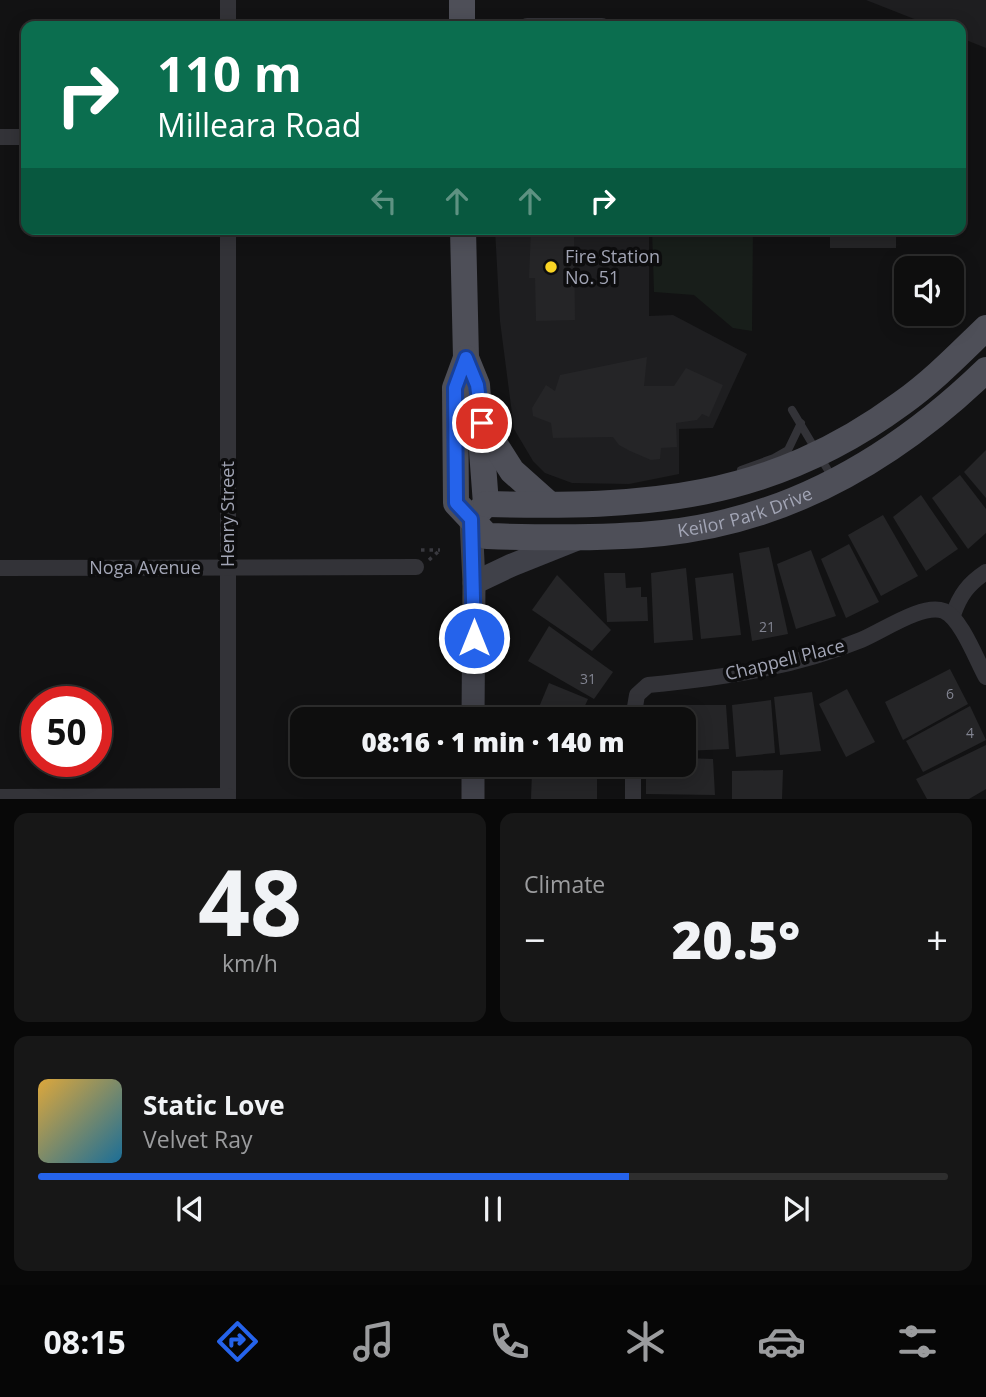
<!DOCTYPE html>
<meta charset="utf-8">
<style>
body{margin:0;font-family:"Open Sans",sans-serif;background:#171717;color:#f1f3f6;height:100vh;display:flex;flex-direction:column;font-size:26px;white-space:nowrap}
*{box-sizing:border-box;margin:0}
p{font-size:23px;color:#9b9c9e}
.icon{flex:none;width:38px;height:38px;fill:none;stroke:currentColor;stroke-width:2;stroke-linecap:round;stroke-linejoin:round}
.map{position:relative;height:799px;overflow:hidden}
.panel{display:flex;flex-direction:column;gap:14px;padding:14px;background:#080808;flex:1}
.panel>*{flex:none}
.banner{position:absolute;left:21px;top:21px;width:945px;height:214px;border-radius:14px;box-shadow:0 4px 18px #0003,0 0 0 2px #2e2e2e;background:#0b6e4f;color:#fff;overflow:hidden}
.buttons{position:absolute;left:894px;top:256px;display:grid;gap:14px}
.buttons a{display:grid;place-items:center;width:70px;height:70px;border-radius:14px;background:#0e0e0e;box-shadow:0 4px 18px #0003,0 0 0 2px #2e2e2e;font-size:35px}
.speed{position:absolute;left:21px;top:686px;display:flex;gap:14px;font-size:35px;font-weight:700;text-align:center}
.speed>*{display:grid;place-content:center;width:91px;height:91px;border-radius:50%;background:#0e0e0e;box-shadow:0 4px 18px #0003,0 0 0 2px #2e2e2e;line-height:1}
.speed .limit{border:10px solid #d22;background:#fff;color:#111}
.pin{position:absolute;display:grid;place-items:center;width:60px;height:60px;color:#fff;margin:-30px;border:4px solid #fff;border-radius:50%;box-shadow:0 2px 7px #0007}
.me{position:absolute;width:77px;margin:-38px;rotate:0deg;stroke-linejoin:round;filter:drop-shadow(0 0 5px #0008)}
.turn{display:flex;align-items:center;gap:24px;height:147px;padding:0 21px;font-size:32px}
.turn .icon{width:91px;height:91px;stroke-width:2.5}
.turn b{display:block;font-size:49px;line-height:60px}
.lanes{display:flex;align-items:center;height:66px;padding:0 21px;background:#0003;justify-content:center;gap:35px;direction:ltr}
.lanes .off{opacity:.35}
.big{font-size:52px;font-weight:800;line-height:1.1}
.panel .tile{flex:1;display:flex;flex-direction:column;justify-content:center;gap:10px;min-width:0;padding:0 24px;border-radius:14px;background:#171717}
.panel .dial{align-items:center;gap:0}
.dial b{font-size:91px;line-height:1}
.song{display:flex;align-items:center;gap:21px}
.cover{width:84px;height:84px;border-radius:10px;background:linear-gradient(135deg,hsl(40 70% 55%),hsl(200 70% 35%))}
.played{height:7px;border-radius:4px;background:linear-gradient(90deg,#2563eb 65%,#2e2e2e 65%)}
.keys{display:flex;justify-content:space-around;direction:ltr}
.heat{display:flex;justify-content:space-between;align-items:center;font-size:38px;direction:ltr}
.panel .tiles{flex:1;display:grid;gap:14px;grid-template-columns:1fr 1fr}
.tile:last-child{grid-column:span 2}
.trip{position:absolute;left:290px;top:707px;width:406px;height:70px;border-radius:14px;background:#0e0e0e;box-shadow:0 4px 18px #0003,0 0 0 2px #2e2e2e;font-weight:800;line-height:70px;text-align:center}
.tabs{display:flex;height:112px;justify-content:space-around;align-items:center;background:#060606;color:#9b9c9e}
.tabs .icon{width:49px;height:49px}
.tabs .selected{color:#2563eb}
.tabs b{font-size:32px;color:#f1f3f6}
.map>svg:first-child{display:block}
.built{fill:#1e1e20}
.green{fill:#181e1a}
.building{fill:#252527}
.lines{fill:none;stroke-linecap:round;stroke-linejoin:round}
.path{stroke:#39393f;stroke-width:3.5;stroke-dasharray:3.5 5;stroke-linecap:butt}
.service{stroke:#333338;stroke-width:8}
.minor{stroke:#333338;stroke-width:16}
.secondary{stroke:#404149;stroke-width:23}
.primary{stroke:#4e4f58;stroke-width:26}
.route-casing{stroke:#184099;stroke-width:18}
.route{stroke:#2563eb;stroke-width:12}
.poi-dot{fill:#f9d424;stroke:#0d0d0e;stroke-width:2.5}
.labels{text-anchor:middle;stroke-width:7;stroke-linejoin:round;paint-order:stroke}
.number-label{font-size:14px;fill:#828491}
.poi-label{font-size:18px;fill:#a2a5b5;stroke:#0d0d0e;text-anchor:start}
.street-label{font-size:18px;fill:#a2a5b5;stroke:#0d0d0e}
</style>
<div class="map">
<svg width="986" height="799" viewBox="0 0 986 799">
<rect width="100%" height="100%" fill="#121213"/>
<g class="built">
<path d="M866 0H986V48L961 38V26H932Z"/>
<path d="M495 229H649V316L673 315 747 354 713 428 679 429V474L629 484 572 483 545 473 533 461 514 429 500 321Z"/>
</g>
<path class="green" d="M652 229H753L752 331 733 328 694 295 654 292Z"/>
<g class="building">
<path d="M531 229H574L575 320 536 321 535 278H529Z"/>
<rect x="830" y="229" width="66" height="19"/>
<path d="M647 357 644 386H674L686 368 723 385 709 417 702 414 697 420 676 423 677 447 661 448 660 459 651 460 630 451 619 445 613 437 553 438 551 423 533 416 532 408 546 385 555 391 560 375Z"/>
<path d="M986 450V498L964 472Z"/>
<path d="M960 475 986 509V533L968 549 932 498Z"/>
<path d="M921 495 958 549 926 571 893 517Z"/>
<path d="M883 515 918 576 881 596 848 535Z"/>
<path d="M849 544 879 602 846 618 821 559Z"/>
<path d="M769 547 788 634 752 641 739 553Z"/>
<path d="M811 550 836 616 796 629 777 564Z"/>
<path d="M686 568 693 640 654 643 651 573Z"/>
<path d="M604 573H625L626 588 641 587V597H647L648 621 607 622Z"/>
<path d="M733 573 741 635 701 639 695 578Z"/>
<path d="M557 575 611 630 592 651 532 610Z"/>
<path d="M549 626 613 672 594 699 528 661Z"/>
<path d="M950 669 968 704 903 740 885 702Z"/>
<path d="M549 683 588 699 579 719H555L537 712Z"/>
<path d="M847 689 875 742 846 757 819 704Z"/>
<path d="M812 692 821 751 780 755 774 697Z"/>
<path d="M771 700 775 753 736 757 732 705Z"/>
<path d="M662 705H726L729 749 684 751V719H662Z"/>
<path d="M970 706 986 740 923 772 906 741Z"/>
<path d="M986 745V789L969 799H927L916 779Z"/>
<path d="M684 758 713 759 715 795 646 794V765H684Z"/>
<path d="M783 770 782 799H732V771Z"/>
<path d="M532 771 597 777V799H531Z"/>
</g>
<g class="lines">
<g class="path">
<path d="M421 550H440"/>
<path d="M429 560 440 550"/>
</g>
<g class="service">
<path d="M792 410 832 477"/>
<path d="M741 470 774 458 788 450 801 423"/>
</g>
<g class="minor">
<path d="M228 0V26"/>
<path d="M527 26H602"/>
<path d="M0 137H26"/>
<path d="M228 229V799"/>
<path d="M0 568 416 567"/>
<path d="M953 615C960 595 968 584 986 572"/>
<path d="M633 719 637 695 648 685C721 678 792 668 861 640 883 631 922 603 944 611 961 618 977 661 986 677"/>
<path d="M0 797 228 796"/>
<path d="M633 799V765"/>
</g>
<g class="secondary">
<path d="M471 519 474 583 473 719"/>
<path d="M474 583 512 565 577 539"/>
<path d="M473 799V765"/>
</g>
<g class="primary">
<path d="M462 0V26"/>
<path d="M463 229 466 358 477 385 486 504 476 515"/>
<path id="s1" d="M466 358 455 388 456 503 487 536C545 538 605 539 663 533 790 520 896 457 986 370"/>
<path d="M484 427 512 471 549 504"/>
<path d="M486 504C644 508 769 501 902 403 933 381 959 354 986 328"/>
</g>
</g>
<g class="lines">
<defs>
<path id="route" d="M474 638 471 519 456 503 455 388 466 358 477 385 482 423"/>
</defs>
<use href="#route" class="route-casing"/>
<use href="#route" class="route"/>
</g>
<circle class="poi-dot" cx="551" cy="267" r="7"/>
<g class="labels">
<g class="number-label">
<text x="767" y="632">21</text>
<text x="588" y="684">31</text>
<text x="950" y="699">6</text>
<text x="970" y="738">4</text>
</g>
<g class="poi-label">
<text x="565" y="263">Fire Station<tspan x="565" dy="21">No. 51</tspan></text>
</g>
<g class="street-label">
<text dy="6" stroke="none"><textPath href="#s1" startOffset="453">Keilor Park Drive</textPath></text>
<text transform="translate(228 514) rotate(-90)" y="6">Henry Street</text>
<text x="145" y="574">Noga Avenue</text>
<text transform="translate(785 660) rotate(-14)" y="6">Chappell Place</text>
</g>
</g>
</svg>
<div class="buttons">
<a><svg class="icon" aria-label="sound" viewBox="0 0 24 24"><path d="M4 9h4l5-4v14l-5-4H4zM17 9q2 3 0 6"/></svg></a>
</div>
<div class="speed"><div class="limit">50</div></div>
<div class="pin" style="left:482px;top:423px;background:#d93025"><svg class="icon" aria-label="arrive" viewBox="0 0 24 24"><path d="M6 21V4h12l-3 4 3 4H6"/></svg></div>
<svg class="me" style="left:474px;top:638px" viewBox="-20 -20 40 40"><circle r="17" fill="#2563eb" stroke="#fff" stroke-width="3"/><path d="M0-11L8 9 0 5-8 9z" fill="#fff"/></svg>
<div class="trip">08:16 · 1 min · 140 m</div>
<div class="banner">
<div class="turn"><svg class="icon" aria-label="right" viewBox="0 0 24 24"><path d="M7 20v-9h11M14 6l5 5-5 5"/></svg><div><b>110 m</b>Milleara Road</div></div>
<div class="lanes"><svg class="icon off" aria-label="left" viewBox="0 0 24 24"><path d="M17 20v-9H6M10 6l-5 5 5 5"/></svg><svg class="icon off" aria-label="ahead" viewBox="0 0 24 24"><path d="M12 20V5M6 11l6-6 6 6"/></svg><svg class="icon off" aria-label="ahead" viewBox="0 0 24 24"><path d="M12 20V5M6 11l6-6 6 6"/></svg><svg class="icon" aria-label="right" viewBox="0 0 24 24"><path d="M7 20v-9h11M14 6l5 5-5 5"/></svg></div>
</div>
</div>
<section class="panel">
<div class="tiles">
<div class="tile dial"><b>48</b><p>km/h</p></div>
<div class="tile"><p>Climate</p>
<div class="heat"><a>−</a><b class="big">20.5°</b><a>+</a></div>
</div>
<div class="tile">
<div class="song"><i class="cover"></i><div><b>Static Love</b><p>Velvet Ray</p></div></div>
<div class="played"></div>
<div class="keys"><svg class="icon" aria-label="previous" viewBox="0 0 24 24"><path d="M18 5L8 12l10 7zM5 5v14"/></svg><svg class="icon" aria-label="pause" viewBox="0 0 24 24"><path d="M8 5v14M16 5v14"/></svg><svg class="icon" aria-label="next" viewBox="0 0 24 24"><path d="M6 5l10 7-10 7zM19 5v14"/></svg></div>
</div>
</div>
</section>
<nav class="tabs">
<b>08:15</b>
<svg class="icon selected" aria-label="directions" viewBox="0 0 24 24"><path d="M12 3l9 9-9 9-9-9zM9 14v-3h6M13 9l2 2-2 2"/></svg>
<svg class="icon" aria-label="music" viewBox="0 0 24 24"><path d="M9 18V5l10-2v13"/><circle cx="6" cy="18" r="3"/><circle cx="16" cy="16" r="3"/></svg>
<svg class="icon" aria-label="phone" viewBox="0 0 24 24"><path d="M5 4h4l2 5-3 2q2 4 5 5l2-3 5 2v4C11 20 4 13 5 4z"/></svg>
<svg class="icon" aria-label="climate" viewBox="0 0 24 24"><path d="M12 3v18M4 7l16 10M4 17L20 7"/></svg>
<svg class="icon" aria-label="car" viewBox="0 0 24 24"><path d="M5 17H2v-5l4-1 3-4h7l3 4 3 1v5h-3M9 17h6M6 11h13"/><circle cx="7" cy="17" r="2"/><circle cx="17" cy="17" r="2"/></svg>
<svg class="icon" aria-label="filters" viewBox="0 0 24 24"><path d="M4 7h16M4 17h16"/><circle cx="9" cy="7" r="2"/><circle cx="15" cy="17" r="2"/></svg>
</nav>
